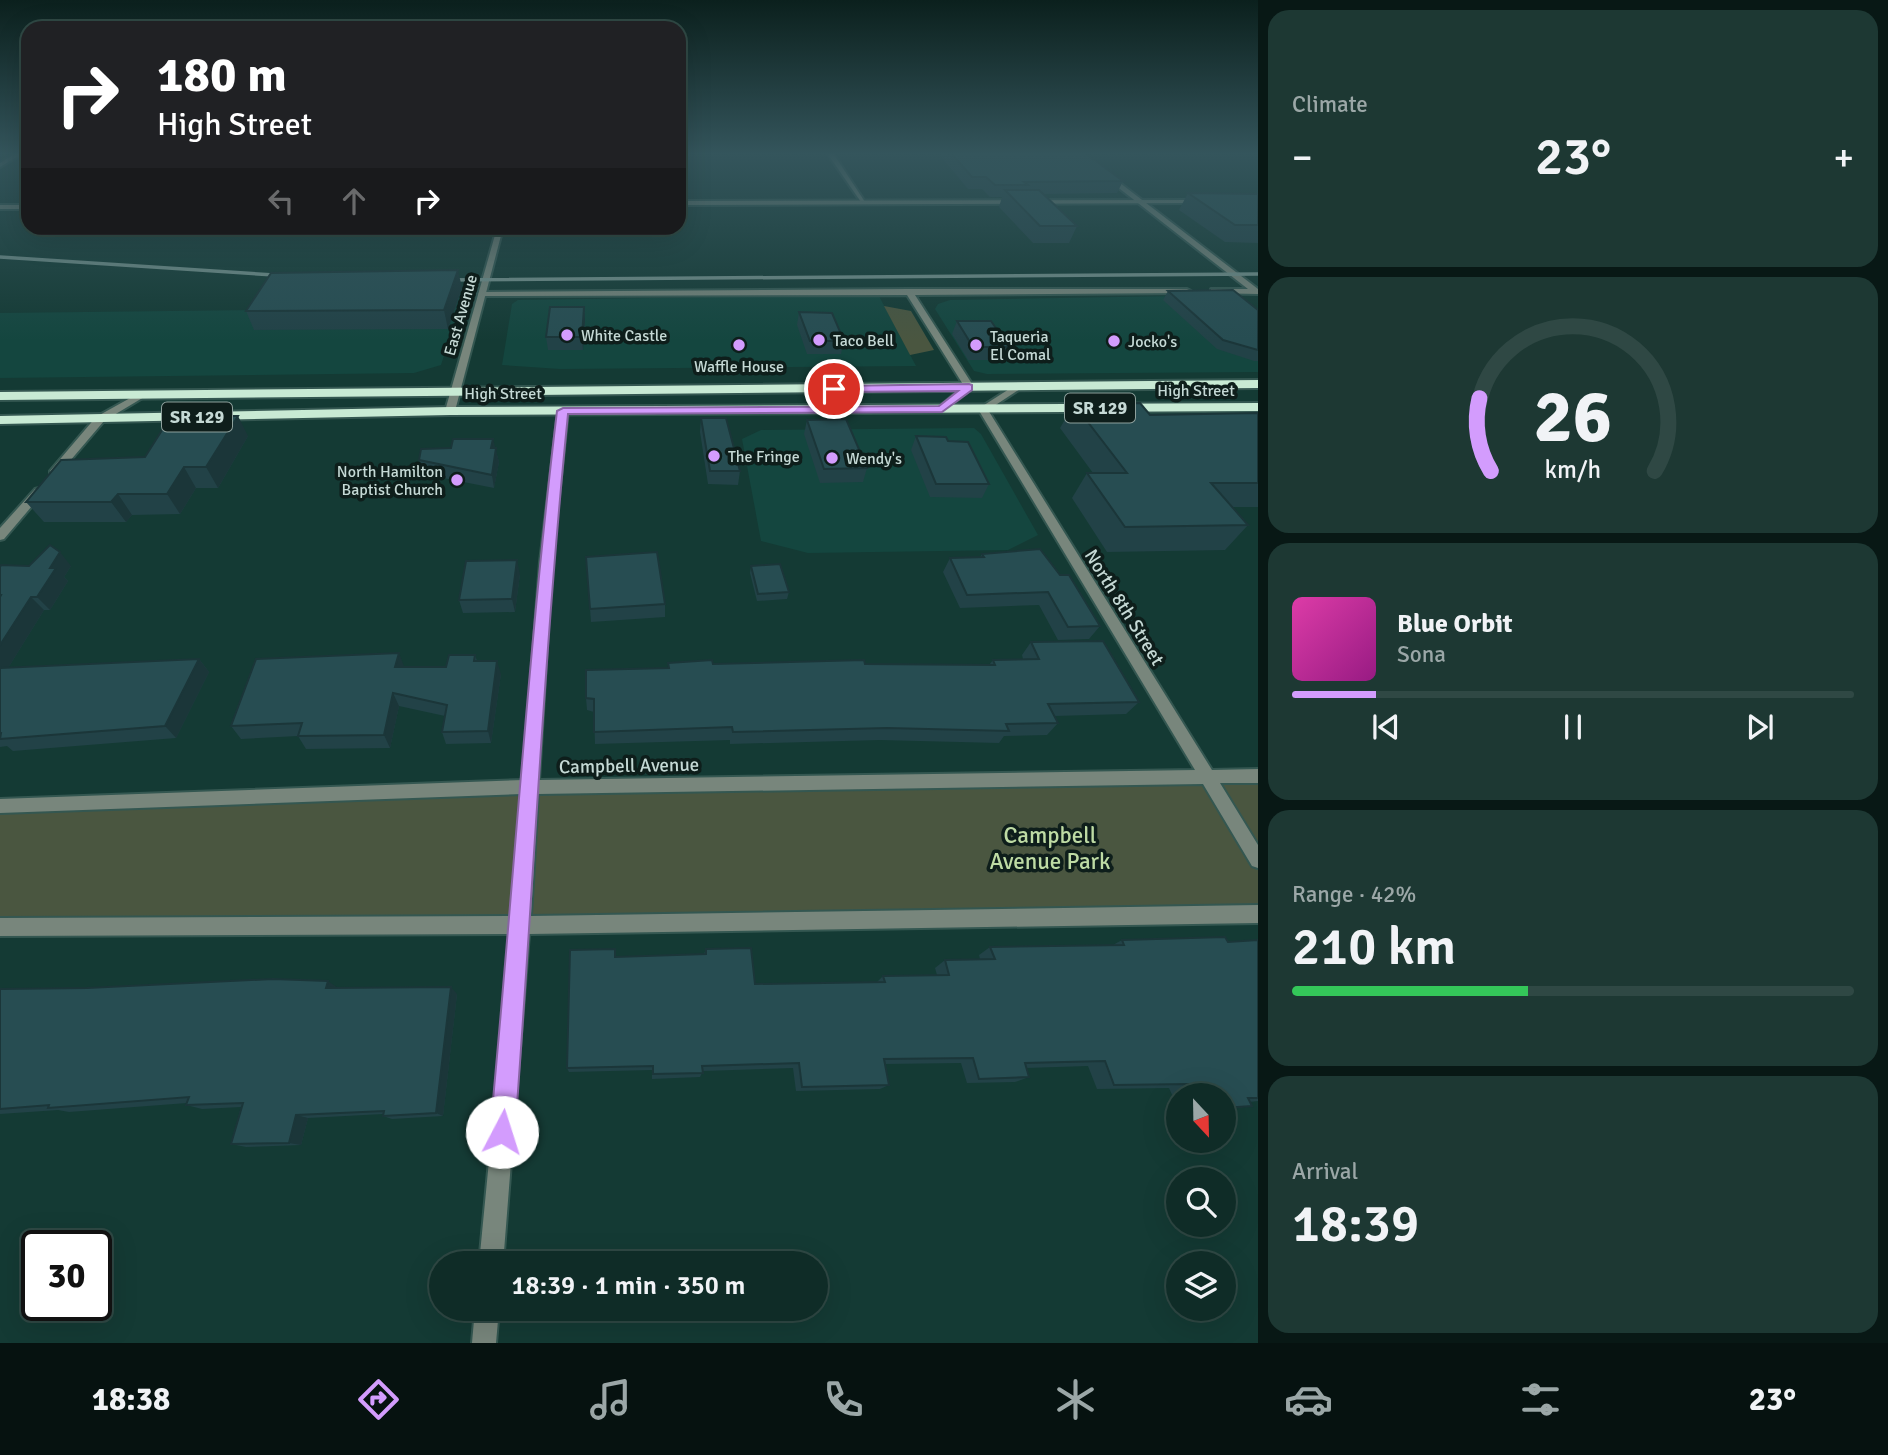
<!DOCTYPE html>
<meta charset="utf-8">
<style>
body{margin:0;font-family:Signika,sans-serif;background:#1d3833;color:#f1f3f6;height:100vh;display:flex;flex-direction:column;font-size:26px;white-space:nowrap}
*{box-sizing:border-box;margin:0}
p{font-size:23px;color:#9ba7a7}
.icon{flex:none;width:38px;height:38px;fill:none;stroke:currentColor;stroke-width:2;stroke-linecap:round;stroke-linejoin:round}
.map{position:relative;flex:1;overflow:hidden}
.side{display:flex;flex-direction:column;gap:10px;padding:10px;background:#081815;width:630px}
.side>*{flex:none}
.top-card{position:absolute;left:21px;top:21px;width:665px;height:214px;border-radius:21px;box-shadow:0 7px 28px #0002,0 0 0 2px #2f4844;background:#202124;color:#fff;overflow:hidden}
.needle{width:46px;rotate:158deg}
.tools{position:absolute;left:1166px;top:1083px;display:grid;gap:14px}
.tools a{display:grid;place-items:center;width:70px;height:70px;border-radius:50%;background:#0f2c27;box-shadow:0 7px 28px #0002,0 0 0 2px #2f4844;font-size:35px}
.speed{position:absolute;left:21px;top:1230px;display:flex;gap:14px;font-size:35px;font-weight:700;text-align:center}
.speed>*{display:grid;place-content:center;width:91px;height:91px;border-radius:50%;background:#0f2c27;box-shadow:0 7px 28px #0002,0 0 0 2px #2f4844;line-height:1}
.speed .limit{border:4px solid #111;border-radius:10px;background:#fff;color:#111}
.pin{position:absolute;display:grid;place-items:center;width:60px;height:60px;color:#fff;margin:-30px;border:4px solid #fff;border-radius:50%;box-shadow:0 2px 7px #0007}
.me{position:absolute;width:77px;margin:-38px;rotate:5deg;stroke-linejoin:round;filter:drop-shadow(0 0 5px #0008)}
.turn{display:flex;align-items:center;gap:24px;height:147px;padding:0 21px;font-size:32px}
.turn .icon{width:91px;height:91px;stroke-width:2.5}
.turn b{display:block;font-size:49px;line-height:60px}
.lanes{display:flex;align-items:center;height:66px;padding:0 21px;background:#0003;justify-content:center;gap:35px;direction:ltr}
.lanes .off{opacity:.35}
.big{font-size:52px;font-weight:600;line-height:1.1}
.side .widget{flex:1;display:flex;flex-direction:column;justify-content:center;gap:10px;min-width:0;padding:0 24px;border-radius:21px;background:#1d3833}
.side .dial{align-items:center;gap:0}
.dial svg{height:182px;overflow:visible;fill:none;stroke:#2f4844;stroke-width:7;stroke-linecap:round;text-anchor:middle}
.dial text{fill:#f1f3f6;stroke:none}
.song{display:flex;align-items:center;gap:21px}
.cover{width:84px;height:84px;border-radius:10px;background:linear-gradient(135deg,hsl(320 70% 55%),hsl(310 70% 35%))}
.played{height:7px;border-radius:4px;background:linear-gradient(90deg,#d39cfd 15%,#2f4844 15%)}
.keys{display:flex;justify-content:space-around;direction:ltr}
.heat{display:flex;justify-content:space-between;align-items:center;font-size:38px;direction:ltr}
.charge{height:10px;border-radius:5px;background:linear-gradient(90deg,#34c759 42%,#2f4844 0)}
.trip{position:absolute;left:429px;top:1251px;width:399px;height:70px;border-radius:35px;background:#0f2c27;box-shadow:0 7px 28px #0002,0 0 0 2px #2f4844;font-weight:600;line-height:70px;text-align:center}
.menu{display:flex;height:112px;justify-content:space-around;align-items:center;background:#061210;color:#9ba7a7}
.menu .icon{width:49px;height:49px}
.menu .current{color:#d39cfd}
.menu b{font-size:32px;color:#f1f3f6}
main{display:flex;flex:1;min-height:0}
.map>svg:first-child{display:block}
.built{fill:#14463f}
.green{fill:#4a5640}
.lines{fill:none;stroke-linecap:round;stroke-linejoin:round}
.minor-casing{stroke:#345751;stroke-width:4}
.tertiary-casing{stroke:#345751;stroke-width:4}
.trunk-casing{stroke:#345751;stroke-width:4}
.minor{fill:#78867c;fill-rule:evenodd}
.tertiary{fill:#78867c;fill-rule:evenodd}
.trunk{fill:#c8ead4;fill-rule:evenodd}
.rail{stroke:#76928d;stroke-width:3.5}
.wall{fill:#224247}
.shaded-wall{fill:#1b3639}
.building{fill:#274d52;stroke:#1b3639;stroke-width:2}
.route{fill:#d39cfd;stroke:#8965a4;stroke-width:2}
.poi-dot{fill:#d39cfd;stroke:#0e1e1b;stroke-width:2.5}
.labels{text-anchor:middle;stroke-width:7;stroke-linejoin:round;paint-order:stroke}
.far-street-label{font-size:16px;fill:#c5d9d5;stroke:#0e1e1b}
.far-poi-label{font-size:16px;fill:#c5d9d5;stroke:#0e1e1b;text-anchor:start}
.shield{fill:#0e1e1b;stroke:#8ea19d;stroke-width:2}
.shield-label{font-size:18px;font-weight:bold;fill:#c5d9d5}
.street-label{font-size:19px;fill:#c5d9d5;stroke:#0e1e1b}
.near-park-label{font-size:23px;fill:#bedba4;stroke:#0e1e1b}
</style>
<main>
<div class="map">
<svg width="1258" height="1343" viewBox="0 0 1258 1343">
<rect width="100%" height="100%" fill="#143a34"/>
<g class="built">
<path d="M466 288 441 365 414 373 0 378V313L259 310 273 289Z"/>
<path d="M839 295 879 296 916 366 560 369 502 365 512 304 518 300Z"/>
<path d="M1235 295 1258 313V372L987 374 974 371 935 309 938 304 950 300Z"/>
<path d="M974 428 981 434 1038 535 1008 550 808 553 761 541 742 439 761 430Z"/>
</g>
<g class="green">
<path d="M884 306 911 311 934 350 910 355Z"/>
<path d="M1258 776V914L0 927V806Z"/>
</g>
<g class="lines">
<defs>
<g id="minor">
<path d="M16 153H23L0 167V163Z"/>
<path d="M827 153H833L865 202H861Z"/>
<path d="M1074 153H1081L1258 289V294L1211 293V289H1248Z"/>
<path d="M909 289H1187L1191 291 1187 293 915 295 974 387 942 412 937 409 939 407 964 386 907 295 482 296 478 294 482 292Z"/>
<path d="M1017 384 1022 387 1020 389 988 410 1212 770 1258 769V783H1220L1258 845V868L1252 866 1203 784 538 794 531 916 1258 905V923L529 934 503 1264H479L511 934 0 936V918L513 916 522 794 0 813V799L523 780 540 562 558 411 563 408 568 411 552 562 539 780 1195 770 978 409Z"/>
<path d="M141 392 149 394 104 421 58 475H50V471L96 417Z"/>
<path d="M39 488 45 491 43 493 4 539 0 540V528L35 489Z"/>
<path d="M475 1309H499L496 1343H472Z"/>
</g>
<g id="tertiary">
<path d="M1203 200 1201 203 679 205V201Z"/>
<rect x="0" y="205" width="28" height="4"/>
<path d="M497 228H503L455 411 447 413 445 411Z"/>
</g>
<g id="trunk">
<path d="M1258 380V388L0 400V392Z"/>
<path d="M1258 403V411L450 415 0 424V416L450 407Z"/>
</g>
</defs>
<use href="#minor" class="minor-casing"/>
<use href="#tertiary" class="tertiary-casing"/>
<use href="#trunk" class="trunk-casing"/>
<use href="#minor" class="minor"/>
<use href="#tertiary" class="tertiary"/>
<use href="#trunk" class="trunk"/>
<g class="rail">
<path d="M0 257 290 276"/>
<path d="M440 280 1258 274"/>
</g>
</g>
<g class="wall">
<path d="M938 153H1085L1123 181 1117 193 1043 194 1077 226 1069 243H1033L999 207 1002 197H990L982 189H968Z"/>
<path d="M1188 193 1258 194V243L1225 242 1179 210Z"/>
<path d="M462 288 448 329 254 330 246 311Z"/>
<path d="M1168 291 1258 310V361H1254L1217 349 1163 300Z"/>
<path d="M584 307 585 320 583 350H548L546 337Z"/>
<path d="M799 312 844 341 841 354H807L797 325Z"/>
<path d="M957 321 1009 347 1003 360H968L952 334Z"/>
<path d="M1074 404 1150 415 1258 413V507H1232L1248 525 1225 550 1107 552 1072 498 1087 473H1093L1060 428Z"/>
<path d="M701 418 740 471 738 485 708 484 700 432Z"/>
<path d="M807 420 867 468 863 482 820 483 804 434Z"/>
<path d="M248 436 218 488H196L180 514 132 515 126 522H44L26 502 145 457Z"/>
<path d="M916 436 948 441 989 484 982 498 930 497 911 450Z"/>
<path d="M495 448 499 462 494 488 423 474 419 460Z"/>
<path d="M1040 549 1100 626 1089 639 1058 640 1039 605 960 608 943 572 950 558 980 557 982 554Z"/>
<path d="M586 557 665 604V617L591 622Z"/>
<path d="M71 566 64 577 68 581 50 610H44L8 668 199 659 209 672 176 738 13 751 7 746 0 747V567Z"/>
<path d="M751 566 789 592 787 599 757 601 750 573Z"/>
<path d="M520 574 515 612 463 613 459 600Z"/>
<path d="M1031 642 1139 702 1126 714 1054 716 1058 723 1047 735 1004 736 999 743 880 740 730 744V740L595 744 594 712 587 710 586 698 668 668V663L713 664 989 665 993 660 1023 659 1022 655Z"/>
<path d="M475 655 477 661 501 674 491 743 446 744 442 732 445 716 399 706 390 748 306 749 298 736 241 739 231 726 404 666V667H446Z"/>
<path d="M1122 940 1228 942 1258 940V1101L1249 1102 1252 1106 1223 1110V1096H1178V1108L1169 1088 1097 1089 1088 1066 1026 1068 1029 1077 1015 1082 967 1083 961 1063 885 1064 889 1085 880 1089 796 1091 793 1068 703 1071 700 1077 652 1079V1070L569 1072 567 1068 615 957 704 954 706 949 755 984 877 982 883 976 937 975 935 968 945 960 980 959 979 955 990 947 1113 945Z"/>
<path d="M338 988 457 994 443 1116 392 1119 383 1116V1114L308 1118 301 1145 246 1147 231 1144 241 1107 202 1109 186 1105 187 1103 69 1112 58 1110 0 1114V989Z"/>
</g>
<g class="shaded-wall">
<path d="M458 270 462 288 448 329 444 310Z"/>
<path d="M584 307 585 320 583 350 582 337Z"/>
<path d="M238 416 248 436 218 488 206 467Z"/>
<path d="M493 439 499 462 494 488 492 475 491 448Z"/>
<path d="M184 467 196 488 180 514 167 494Z"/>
<path d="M118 494 132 515 126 522 111 502Z"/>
<path d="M60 552 71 566 64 577 68 581 50 610 37 597 50 568Z"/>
<path d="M517 560 520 574 515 612 512 599Z"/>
<path d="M31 597 44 610 0 681V645Z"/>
<path d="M399 653 404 666 401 680 395 667Z"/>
<path d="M199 659 209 672 176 738 165 726Z"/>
<path d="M497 661 501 674 491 743 488 731Z"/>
<path d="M393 693 399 706 390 748 384 735Z"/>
<path d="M328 981 338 988H326Z"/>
<path d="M451 987 457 994 443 1116 436 1113Z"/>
<path d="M296 1115 308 1118 301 1145 289 1143Z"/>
</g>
<g class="building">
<path d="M951 153H1085L1123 181 1024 182 1028 185H995L986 177H972Z"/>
<path d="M1005 190H1039L1077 226H1040Z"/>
<path d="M1188 193 1258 194V225H1235Z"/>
<path d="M458 270 444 310 246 311 271 273Z"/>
<path d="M1233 290 1258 310V350L1223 340 1168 291Z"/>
<path d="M550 307H584L582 337H546Z"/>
<path d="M799 312 832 313 844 341H810Z"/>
<path d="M957 321H991L1009 347H973Z"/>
<path d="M1140 403 1150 415 1258 413V483H1211L1248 525 1125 527 1087 473H1127L1074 404Z"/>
<path d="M171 416H238L206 467H184L167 494H118L111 502H26L61 460 145 457Z"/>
<path d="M701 418H726L740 471H710Z"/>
<path d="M846 419 867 468 824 469 807 420Z"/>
<path d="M916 436 946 437 948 441 968 442 989 484H936Z"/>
<path d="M453 439H493L491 448H496L492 475 419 460 421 449 451 448Z"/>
<path d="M50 545 60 552 50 568H56L37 597H31L0 645V597L1 595H0V567L1 565 29 566Z"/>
<path d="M1040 549 1060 575H1069L1100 626 1068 627 1048 592 967 595 950 558 984 557 982 554Z"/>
<path d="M657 552 665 604 590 609 586 557Z"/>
<path d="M517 560 512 599 459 600 466 561Z"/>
<path d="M780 564 789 592 758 594 751 566Z"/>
<path d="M1103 641 1139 702 1048 704 1058 723 1006 724 1009 731 887 728 733 732 732 727 594 732V699L586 698V670L669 668 668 663 712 660 713 664 864 660 865 664 995 665 993 660 1039 659 1031 642Z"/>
<path d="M399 653 395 667H446L449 655H475L474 661H497L488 731 442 732 447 705 393 693 384 735 298 736 302 723 231 726 256 659Z"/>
<path d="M199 659 165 726 0 739 1 733H0V668Z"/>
<path d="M1225 937 1228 942 1258 940V1098H1248L1252 1106 1223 1108V1096H1194L1189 1084 1114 1085 1105 1061 1025 1063 1029 1077 979 1079 973 1058 884 1059 889 1085 802 1087 799 1063 702 1066 703 1073 653 1074V1066L567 1068 570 950 615 949V957L706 954V949L751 948 755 984 885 982 883 976 949 975 945 960 995 959 990 947 1124 945 1122 940Z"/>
<path d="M273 979 328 981 326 988 451 987 436 1113 383 1116 384 1111 296 1115 289 1143 231 1144 243 1103 186 1105 189 1097 48 1108 49 1105 0 1109V989L87 988Z"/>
</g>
<linearGradient id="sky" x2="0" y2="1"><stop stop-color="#0b201d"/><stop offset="0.45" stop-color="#34555c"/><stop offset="1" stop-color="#34555c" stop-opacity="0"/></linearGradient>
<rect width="1258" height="341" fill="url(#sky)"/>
<path class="route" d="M969 384 972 385V390L942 412 568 414C544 653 533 893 515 1132L511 1141 502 1145 494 1141 490 1132C513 892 528 651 557 411L563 408 939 406 958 391 834 392 829 389 834 386Z"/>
<g class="poi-dot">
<circle cx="567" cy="335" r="7"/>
<circle cx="819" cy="340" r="7"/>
<circle cx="1114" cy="341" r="7"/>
<circle cx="739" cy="345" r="7"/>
<circle cx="976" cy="345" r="7"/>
<circle cx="714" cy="456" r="7"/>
<circle cx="832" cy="458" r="7"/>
<circle cx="457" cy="480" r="7"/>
</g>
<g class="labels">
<g class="far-street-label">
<text transform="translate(460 315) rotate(-74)" y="6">East Avenue</text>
<text x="1196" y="396">High Street</text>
<text x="503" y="399">High Street</text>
</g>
<g class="far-poi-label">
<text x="581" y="341">White Castle</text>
<text x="990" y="342">Taqueria<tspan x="990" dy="18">El Comal</tspan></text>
<text x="833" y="346">Taco Bell</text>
<text x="1128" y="347">Jocko's</text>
<text x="739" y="372" text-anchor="middle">Waffle House</text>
<text x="728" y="462">The Fringe</text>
<text x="846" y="464">Wendy's</text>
<text x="443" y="477" text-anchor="end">North Hamilton<tspan x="443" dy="18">Baptist Church</tspan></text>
</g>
<g class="shield">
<rect x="1065" y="393.5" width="70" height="29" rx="5"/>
<rect x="162" y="402.5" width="70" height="29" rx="5"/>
</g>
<g class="shield-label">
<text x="1100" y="414">SR 129</text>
<text x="197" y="423">SR 129</text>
</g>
<g class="street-label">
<text transform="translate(1125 607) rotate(58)" y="7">North 8th Street</text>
<text transform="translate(629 765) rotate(-1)" y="7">Campbell Avenue</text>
</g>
<g class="near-park-label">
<text x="1050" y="843">Campbell<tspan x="1050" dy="26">Avenue Park</tspan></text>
</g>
</g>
</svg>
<div class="tools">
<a><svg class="needle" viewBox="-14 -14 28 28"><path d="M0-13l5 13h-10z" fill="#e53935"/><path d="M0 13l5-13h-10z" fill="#9ba7a7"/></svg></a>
<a><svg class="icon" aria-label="search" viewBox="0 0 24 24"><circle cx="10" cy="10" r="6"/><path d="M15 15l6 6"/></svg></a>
<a><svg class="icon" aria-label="layers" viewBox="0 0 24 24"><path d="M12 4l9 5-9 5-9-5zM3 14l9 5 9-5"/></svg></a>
</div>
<div class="speed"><div class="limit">30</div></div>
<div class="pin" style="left:834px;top:389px;background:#d93025"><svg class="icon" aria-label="arrive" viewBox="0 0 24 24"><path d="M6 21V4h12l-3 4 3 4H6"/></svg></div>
<svg class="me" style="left:502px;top:1132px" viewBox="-20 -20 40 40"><circle r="19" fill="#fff"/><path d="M0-13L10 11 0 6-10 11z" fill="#d39cfd"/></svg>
<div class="trip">18:39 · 1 min · 350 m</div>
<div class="top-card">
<div class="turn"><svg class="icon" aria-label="right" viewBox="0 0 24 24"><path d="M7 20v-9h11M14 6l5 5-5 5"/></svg><div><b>180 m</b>High Street</div></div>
<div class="lanes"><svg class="icon off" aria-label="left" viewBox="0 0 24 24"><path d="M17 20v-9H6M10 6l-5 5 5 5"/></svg><svg class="icon off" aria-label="ahead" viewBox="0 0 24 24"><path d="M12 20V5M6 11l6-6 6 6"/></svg><svg class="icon" aria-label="right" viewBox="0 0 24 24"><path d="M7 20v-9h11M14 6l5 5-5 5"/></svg></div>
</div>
</div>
<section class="side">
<div class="widget"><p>Climate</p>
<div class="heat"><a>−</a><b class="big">23°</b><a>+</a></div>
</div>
<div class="widget dial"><svg viewBox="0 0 100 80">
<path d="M14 69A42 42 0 1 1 86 69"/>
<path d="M14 69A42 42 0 0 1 9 37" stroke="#d39cfd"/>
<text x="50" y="56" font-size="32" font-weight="700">26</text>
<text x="50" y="72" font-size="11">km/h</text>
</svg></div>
<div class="widget">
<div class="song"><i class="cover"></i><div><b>Blue Orbit</b><p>Sona</p></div></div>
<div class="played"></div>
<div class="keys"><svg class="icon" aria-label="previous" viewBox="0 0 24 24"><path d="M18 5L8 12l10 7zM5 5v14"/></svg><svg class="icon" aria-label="pause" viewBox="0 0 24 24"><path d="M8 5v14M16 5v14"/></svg><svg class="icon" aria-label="next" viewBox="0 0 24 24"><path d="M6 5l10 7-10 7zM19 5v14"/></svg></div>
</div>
<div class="widget"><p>Range · 42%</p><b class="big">210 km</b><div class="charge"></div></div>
<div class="widget"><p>Arrival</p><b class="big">18:39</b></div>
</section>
</main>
<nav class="menu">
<b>18:38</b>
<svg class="icon current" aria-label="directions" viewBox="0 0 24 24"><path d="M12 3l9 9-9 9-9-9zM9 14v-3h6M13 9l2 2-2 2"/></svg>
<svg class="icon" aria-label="music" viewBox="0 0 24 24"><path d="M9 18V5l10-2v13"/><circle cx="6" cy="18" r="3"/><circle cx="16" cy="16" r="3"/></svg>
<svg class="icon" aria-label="phone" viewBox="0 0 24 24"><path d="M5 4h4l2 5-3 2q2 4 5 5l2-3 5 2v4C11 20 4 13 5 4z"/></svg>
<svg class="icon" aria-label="climate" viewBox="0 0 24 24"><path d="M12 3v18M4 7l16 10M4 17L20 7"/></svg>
<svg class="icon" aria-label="car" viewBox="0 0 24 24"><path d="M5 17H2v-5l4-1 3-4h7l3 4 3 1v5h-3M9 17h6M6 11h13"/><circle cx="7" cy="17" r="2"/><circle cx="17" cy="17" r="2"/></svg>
<svg class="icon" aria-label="filters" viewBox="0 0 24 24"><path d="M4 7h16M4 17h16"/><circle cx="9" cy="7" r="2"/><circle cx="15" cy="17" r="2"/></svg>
<b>23°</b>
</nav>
